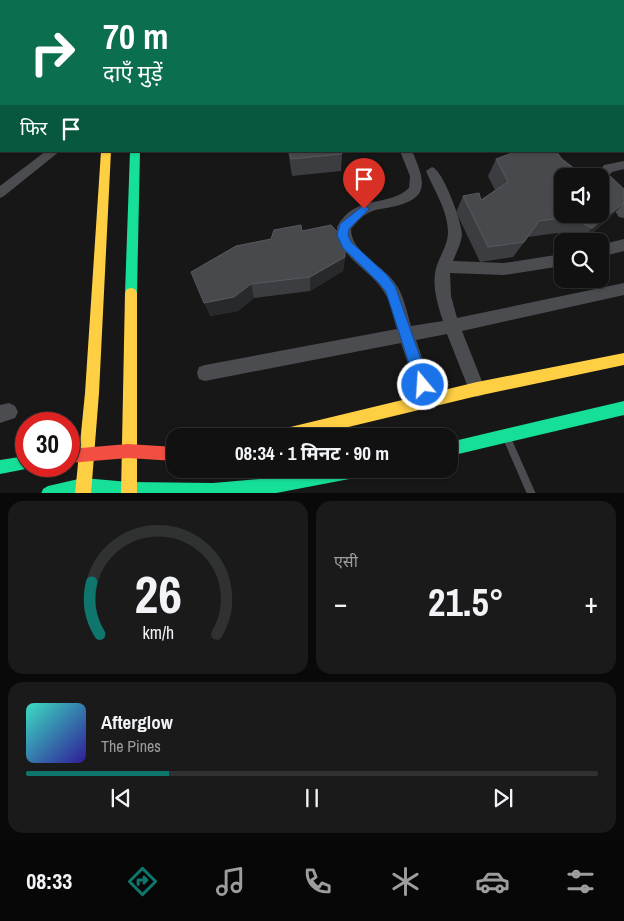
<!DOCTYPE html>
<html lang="hi">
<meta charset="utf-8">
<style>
body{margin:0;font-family:"Archivo Narrow","Noto Sans Devanagari",sans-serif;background:#1a1a1a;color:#f1f3f6;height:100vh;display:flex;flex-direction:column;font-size:19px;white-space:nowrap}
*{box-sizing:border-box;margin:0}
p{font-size:16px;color:#9c9d9f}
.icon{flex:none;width:28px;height:28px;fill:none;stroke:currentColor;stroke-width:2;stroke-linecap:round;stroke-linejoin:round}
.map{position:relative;height:493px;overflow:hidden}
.details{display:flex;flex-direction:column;gap:8px;padding:8px;background:#090909;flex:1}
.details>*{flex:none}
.hud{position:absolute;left:0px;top:0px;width:625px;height:152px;box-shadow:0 1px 4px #0004,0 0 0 1px #303131;background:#0b6e4f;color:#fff;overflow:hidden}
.buttons{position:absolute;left:554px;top:168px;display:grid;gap:10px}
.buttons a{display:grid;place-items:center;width:55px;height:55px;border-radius:10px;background:#111;box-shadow:0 1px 4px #0004,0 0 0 1px #303131;font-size:25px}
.speed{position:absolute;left:15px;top:412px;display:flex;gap:10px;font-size:25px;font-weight:700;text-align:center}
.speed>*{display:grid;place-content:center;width:65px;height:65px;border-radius:50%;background:#111;box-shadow:0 1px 4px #0004,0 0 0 1px #303131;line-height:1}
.speed .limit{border:8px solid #d22;background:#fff;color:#111}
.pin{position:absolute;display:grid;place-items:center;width:42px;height:42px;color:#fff;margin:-51px -21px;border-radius:50% 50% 50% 0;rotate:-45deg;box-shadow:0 0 5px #0007}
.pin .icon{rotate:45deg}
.me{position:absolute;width:55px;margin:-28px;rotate:342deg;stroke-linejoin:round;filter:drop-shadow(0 0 4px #0008)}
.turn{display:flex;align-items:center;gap:18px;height:105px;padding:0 20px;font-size:22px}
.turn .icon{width:65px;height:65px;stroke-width:2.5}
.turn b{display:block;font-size:35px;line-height:42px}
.then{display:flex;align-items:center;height:48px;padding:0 20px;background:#0003;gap:10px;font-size:19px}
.big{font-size:38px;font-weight:700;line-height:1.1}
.details .widget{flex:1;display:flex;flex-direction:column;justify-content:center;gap:8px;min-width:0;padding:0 18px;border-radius:15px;background:#1a1a1a}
.details .dial{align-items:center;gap:0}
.dial svg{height:130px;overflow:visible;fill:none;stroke:#303131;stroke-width:7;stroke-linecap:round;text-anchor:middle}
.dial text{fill:#f1f3f6;stroke:none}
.song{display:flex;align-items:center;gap:15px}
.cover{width:60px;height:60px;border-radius:8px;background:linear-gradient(135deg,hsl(170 70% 55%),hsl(250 70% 35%))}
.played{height:5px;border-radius:2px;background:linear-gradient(90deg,#0f766e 25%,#303131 25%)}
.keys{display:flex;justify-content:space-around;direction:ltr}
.heat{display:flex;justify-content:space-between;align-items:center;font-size:28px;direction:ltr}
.details .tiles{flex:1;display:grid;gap:8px;grid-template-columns:1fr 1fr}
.widget:last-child{grid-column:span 2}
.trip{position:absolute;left:166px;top:428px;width:292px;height:50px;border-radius:15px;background:#111;box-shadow:0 1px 4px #0004,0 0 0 1px #303131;font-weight:700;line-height:50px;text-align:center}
.menu{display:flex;height:80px;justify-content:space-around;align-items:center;background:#070707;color:#9c9d9f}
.menu .icon{width:35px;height:35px}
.menu .on{color:#0f766e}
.menu b{font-size:22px;color:#f1f3f6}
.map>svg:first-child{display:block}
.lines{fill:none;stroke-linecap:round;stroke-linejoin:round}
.lane{fill:#4b4c50;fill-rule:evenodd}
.street{fill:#4b4c50;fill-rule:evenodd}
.fast{fill:#16e098;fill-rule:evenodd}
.slow{fill:#ffcf43;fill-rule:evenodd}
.jam{fill:#f24e42;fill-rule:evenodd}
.wall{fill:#3c3d40}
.shaded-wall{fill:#28292a}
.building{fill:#48494d;stroke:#57595e}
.route{fill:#1a73e8;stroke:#114b97}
</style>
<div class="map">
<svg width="624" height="494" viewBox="0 0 624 494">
<rect width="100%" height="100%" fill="#171717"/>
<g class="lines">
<path class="lane" d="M508 437 511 438 536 494H527L504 441 505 438Z"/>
<g class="street">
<rect x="81" y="0" width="10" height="1"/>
<rect x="124" y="0" width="8" height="1"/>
<rect x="336" y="0" width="8" height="1"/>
<rect x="0" y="9" width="1" height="6"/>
<path d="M46 151H60L4 196 0 198V186Z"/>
<path d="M400 151H412C426 183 430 199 391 207 383 209 375 209 368 213 361 217 356 223 351 229 351 254 385 265 397 286 404 297 407 313 411 326L443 321C437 303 431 283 437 265 441 254 448 244 448 232 448 211 434 190 426 171L432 167C443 170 462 222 462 235 461 244 456 253 453 261L504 263 562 254V266L504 275 450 273 451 296 457 318 624 283V295L462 331 485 389 483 395 477 397 471 395 447 334 416 340 437 402 435 408 429 410 423 408 421 402 401 343 205 381 199 379 197 373 199 367 205 365 397 329C393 318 391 302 384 292 370 268 337 258 337 227 355 193 389 208 409 188L410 176Z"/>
<path d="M624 161V169L612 172 608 177 610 184 624 203V218L619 217 600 189V176H596L604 165Z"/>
<path d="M624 239V251L600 257V245Z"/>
<path d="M9 403 15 406 18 412 15 418 0 423V405Z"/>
</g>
<g class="fast">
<path d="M130 151H140L137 293 135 297 131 298 127 297 125 293Z"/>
<path d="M624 401V415L450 456V442Z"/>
<path d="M26 456V466H32L31 468 0 474V460Z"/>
<path d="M327 469H372L370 474 365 476 271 494H41L43 489 48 486 83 478 129 482 213 483 281 477Z"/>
</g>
<g class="slow">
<path d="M101 151H111L99 393 91 494H75L85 393Z"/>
<path d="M131 288 135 289 137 293V494H121L125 293 127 289Z"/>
<path d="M624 353V365L477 396 311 436H275L277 431 282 429 477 382Z"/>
</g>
<path class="jam" d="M128 444 175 447V461L128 458 69 463V449Z"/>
</g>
<g class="wall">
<path d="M288 151H341L342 154 341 171 292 176Z"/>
<path d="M496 159 572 173 609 219 582 241H573L557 233 528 237 513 257 480 262 456 212 463 196 481 200 495 190 488 176Z"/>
<path d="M302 231 345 257 343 271 310 291 254 298 238 311 210 316 271 239Z"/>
</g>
<g class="shaded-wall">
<path d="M575 169 570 176 568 172Z"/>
<path d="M624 203 609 219 581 241 592 228Z"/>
<path d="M345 257 343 271 310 291V277Z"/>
<path d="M251 284 254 298 238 311 210 316 204 303Z"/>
</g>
<g class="building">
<path d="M306 0H334L335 1H306Z"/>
<path d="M290 151H341L342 154 291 159Z"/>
<path d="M517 151H556L562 159 575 169 568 172 581 176H562V214H600V176H588L600 172 610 176 624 189V203L592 228 569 217 539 221 524 242 488 247 463 196 479 193 481 200 508 182 496 159Z"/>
<path d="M301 225 302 231 331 225 345 240V257L310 277 251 284 234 297 204 303 191 272 236 246 271 239 274 230Z"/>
</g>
<path class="route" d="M364 205 369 209 349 229 348 235 351 242 387 275 395 286 430 385 428 390 423 392 418 390 416 385 386 292 379 283 343 248 337 235 340 224Z"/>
</svg>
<div class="buttons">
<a><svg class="icon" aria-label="sound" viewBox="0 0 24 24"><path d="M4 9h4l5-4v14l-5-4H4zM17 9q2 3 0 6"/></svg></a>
<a><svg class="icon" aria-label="search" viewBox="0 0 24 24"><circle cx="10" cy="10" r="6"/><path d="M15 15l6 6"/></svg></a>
</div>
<div class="speed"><div class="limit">30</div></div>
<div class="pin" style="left:364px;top:209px;background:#d93025"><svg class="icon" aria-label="arrive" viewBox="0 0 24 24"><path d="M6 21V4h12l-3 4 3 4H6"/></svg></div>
<svg class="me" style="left:423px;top:385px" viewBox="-20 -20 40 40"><circle r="17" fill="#1a73e8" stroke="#fff" stroke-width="3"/><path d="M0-11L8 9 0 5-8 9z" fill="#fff"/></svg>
<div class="trip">08:34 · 1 मिनट · 90 m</div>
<div class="hud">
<div class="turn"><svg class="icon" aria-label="right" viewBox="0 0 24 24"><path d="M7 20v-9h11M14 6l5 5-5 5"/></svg><div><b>70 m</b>दाएँ मुड़ें</div></div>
<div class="then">फिर<svg class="icon" aria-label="arrive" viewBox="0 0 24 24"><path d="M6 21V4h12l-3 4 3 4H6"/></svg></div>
</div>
</div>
<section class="details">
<div class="tiles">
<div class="widget dial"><svg viewBox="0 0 100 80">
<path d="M14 69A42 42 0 1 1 86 69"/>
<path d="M14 69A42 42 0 0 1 9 37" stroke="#0f766e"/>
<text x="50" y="56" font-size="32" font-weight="700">26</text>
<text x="50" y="72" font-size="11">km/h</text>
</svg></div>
<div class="widget"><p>एसी</p>
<div class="heat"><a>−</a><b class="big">21.5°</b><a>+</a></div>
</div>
<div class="widget">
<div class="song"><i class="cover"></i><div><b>Afterglow</b><p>The Pines</p></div></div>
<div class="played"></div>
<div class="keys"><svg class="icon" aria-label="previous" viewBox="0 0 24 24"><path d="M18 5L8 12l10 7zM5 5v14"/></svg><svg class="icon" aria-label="pause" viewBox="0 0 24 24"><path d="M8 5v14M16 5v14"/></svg><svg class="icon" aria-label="next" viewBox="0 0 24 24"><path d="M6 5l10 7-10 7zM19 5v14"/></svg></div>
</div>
</div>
</section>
<nav class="menu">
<b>08:33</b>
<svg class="icon on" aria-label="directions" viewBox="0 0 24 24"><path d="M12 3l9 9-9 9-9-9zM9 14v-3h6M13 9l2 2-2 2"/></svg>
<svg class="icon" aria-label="music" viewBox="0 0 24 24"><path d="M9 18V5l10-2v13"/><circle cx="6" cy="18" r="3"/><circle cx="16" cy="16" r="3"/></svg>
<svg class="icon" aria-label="phone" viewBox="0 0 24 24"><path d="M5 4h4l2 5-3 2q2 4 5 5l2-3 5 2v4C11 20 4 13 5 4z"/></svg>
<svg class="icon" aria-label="climate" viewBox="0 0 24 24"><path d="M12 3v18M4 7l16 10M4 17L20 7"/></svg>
<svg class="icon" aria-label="car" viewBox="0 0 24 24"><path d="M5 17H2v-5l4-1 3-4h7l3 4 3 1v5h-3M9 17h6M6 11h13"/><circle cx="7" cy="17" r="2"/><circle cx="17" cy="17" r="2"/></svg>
<svg class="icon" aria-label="filters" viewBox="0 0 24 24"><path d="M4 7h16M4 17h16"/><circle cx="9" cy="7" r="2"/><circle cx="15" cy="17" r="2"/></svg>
</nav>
